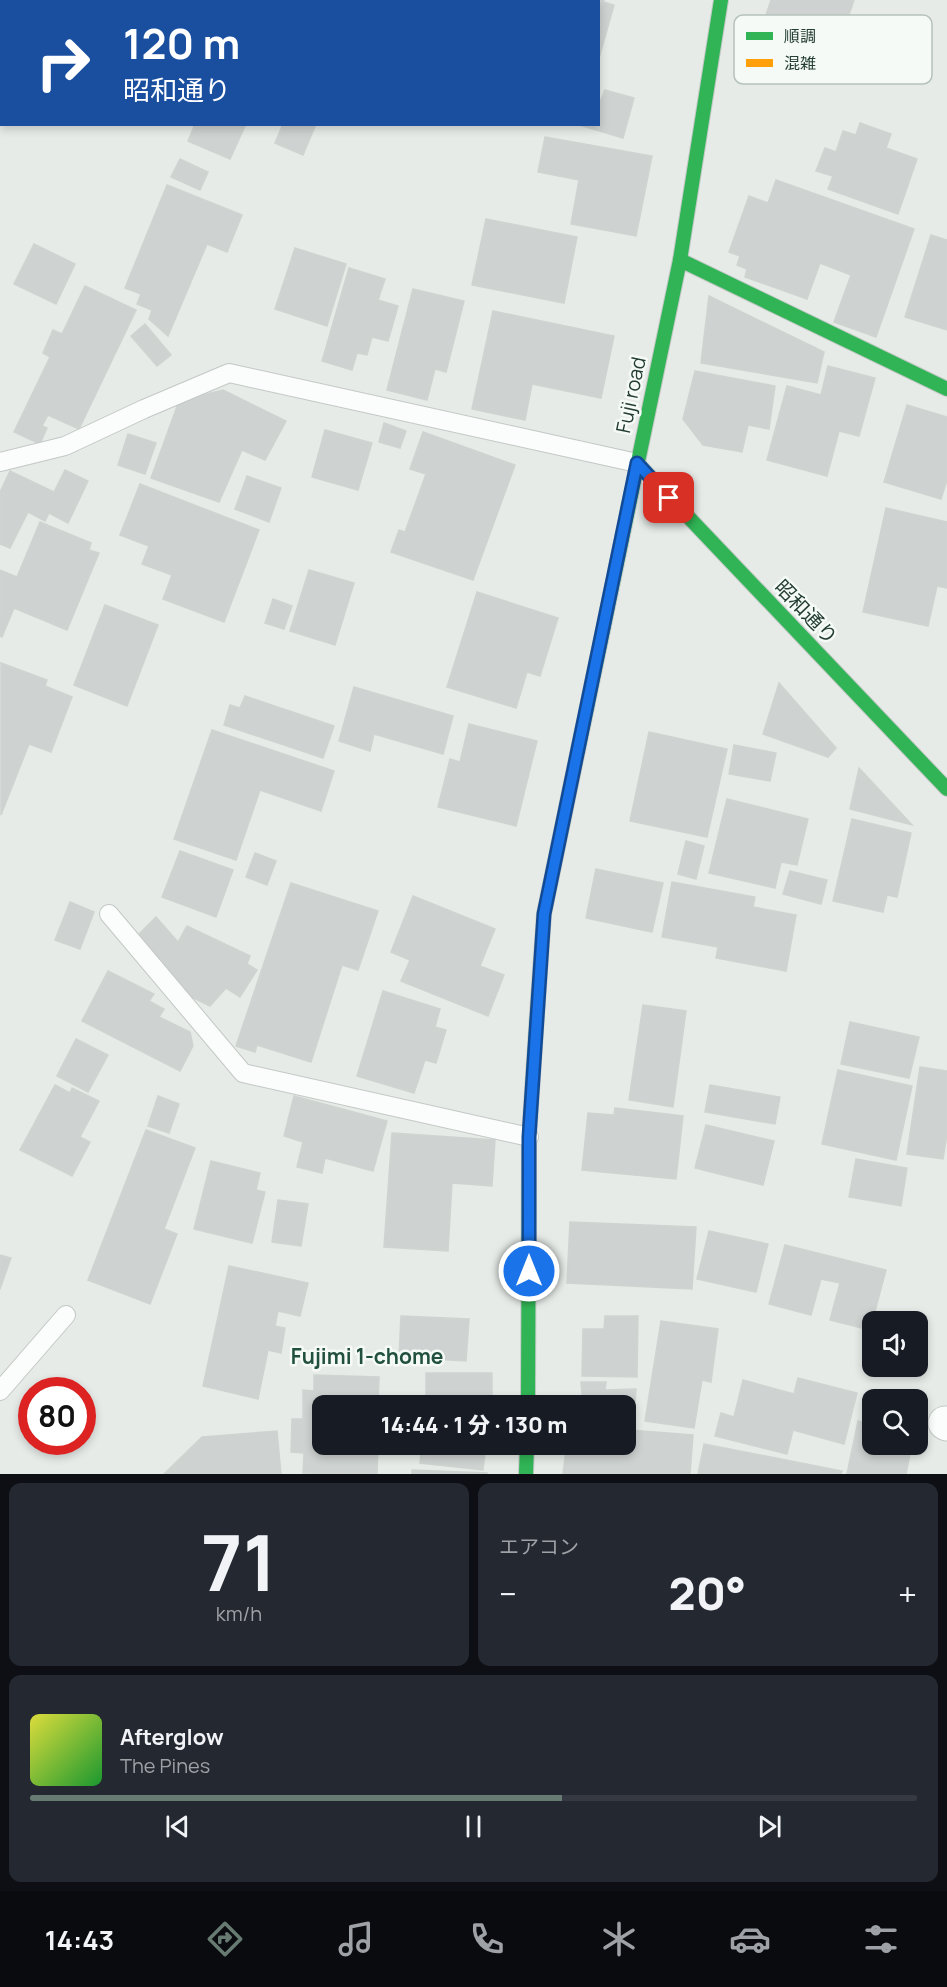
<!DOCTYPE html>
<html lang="ja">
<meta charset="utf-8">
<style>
body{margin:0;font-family:Manrope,"Noto Sans JP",sans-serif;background:#242831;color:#f1f3f6;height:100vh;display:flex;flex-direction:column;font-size:22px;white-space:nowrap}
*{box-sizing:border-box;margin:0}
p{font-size:20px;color:#9ea1a6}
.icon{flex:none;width:33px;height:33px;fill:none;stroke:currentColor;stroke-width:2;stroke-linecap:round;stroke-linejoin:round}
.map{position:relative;height:1474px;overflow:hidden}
.panel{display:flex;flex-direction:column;gap:9px;padding:9px;background:#0d0f14;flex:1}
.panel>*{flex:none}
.guide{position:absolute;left:0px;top:0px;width:600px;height:126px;box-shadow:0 3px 9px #0003;background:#1a4fa0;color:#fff;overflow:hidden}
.tools{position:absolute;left:862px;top:1311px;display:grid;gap:12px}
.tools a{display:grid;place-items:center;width:66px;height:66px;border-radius:12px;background:#171b24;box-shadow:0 3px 9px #0003;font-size:30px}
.speed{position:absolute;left:18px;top:1377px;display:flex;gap:12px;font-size:30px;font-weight:700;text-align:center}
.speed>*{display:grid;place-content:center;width:78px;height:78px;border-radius:50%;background:#171b24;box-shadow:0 3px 9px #0003;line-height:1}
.speed .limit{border:9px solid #d22;background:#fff;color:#111}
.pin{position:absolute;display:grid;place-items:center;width:51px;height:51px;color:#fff;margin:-26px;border-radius:12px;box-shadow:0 3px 9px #0006}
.me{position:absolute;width:66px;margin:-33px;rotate:0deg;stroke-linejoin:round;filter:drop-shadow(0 0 4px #0008)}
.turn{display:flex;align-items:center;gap:21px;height:126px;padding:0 24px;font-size:27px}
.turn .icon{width:78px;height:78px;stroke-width:2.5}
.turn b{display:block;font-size:42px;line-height:51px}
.big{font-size:45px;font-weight:800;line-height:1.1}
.panel .card{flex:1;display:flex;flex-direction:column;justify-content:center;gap:9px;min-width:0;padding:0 21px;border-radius:12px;background:#242831}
.panel .dial{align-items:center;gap:0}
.dial b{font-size:78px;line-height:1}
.song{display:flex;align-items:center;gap:18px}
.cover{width:72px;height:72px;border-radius:9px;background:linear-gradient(135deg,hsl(60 70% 55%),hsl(130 70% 35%))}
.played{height:6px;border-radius:3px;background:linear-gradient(90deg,#687b73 60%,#363941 60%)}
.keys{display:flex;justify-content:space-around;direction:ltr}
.heat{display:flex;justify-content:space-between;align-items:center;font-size:33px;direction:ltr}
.panel .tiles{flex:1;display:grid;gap:9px;grid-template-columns:1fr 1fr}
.card:last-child{grid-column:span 2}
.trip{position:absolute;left:312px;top:1395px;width:324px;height:60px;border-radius:12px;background:#171b24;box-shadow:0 3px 9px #0003;font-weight:800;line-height:60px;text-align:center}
.dock{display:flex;height:96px;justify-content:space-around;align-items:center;background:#090b0e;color:#9ea1a6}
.dock .icon{width:42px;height:42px}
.dock .active{color:#687b73}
.dock b{font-size:27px;color:#f1f3f6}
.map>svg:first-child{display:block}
.building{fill:#ced2d0;stroke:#cfd4d1;stroke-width:1.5}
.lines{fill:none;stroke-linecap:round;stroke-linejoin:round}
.lane-casing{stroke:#c3c8c5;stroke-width:20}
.street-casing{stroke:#c3c8c5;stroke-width:35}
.fast-casing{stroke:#c2c8c5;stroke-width:16}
.slow-casing{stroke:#c2c8c5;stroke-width:16}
.lane{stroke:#fbfcfc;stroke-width:18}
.street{stroke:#fbfcfc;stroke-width:33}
.fast{stroke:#30b455;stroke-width:14}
.slow{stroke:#ff9f0a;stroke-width:14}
.route-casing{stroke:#114b97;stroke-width:15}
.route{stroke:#1a73e8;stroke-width:10}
.labels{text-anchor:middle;stroke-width:5;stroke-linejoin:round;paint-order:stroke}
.street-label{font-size:20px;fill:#243e34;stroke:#f5faf7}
.neighbourhood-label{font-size:21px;font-weight:bold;fill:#21503e;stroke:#f5faf7}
.key{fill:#f5faf7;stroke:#b6c2bc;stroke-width:1.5}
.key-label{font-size:16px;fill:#243e34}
</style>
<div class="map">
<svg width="947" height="1474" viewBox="0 0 947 1474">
<rect width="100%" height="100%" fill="#e6ebe8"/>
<g class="building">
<path d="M545 0H604L603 2 614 5 598 62V2H545Z"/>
<path d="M771 0H854L840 41 766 15Z"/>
<path d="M605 90 634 98 623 138 576 124H598V107Z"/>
<path d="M860 123 891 134 886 148 917 159 898 214 828 189 833 176 816 171 825 148 836 152 843 131 856 135Z"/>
<path d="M195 124H246L230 159 188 141Z"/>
<path d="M283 124H316L303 155 275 143Z"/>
<path d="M545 137 652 156 636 236 571 224 579 180 538 172Z"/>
<path d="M180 159 208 172 200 190 171 177Z"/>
<path d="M776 180 914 229 876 337 834 322 851 275 820 263 807 299 745 277 747 269 737 265 740 256 729 252 749 196 768 203Z"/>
<path d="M167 185 242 215 227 252 207 244 168 336 149 319 152 310 137 304 141 294 125 288Z"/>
<path d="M486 219 577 237 564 303 472 285Z"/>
<path d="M931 235 947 240V330L905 317Z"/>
<path d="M34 244 75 264 56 304 14 284Z"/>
<path d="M295 248 346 264 327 326 275 309Z"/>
<path d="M349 268 385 279 378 300 398 306 388 341 372 337 367 355 357 353 352 370 322 361Z"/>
<path d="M85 286 136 310 79 429 48 415 42 426 47 428 40 444 14 432 50 357 43 353 53 330 62 334Z"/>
<path d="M413 289 464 301 446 372 435 369 427 400 387 390Z"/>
<path d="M709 296 824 352 817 383 701 363Z"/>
<path d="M493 311 614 336 601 398 532 384 525 420 472 409Z"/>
<path d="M145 324 171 355 157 366 131 336Z"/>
<path d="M828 366 875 378 859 436 839 431 827 476 767 460 787 386 821 395Z"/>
<path d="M695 371 775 386 769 429 748 425 742 452 703 445 683 419Z"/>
<path d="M223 390 286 421 265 460 242 450 219 502 151 478 179 401Z"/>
<path d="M907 405 947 417V480L941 499 884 482Z"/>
<path d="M384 423 406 431 400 448 379 442Z"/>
<path d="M325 430 372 443 358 490 312 477Z"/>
<path d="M423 432 515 465 473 580 391 552 399 530 405 532 426 474 410 469Z"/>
<path d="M128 434 156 443 145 474 118 465Z"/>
<path d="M65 470 88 481 68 523 49 513 45 521 28 512 10 548 0 544V492L10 471 54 492Z"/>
<path d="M247 476 281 488 269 522 235 509Z"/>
<path d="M140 484 259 530 224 622 163 599 172 575 142 564 149 546 120 535Z"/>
<path d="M886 508 947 522V588L937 586 928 626 863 612Z"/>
<path d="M40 522 91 543 89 550 99 553 67 630 14 608 2 637 0 636V570L17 577Z"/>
<path d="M309 570 354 583 335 645 290 631Z"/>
<path d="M477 592 558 618 540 676 527 672 516 708 447 687Z"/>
<path d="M273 599 292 606 284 629 265 623Z"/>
<path d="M105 605 158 625 127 706 74 685Z"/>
<path d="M1 663 47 680 45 686 72 697 51 752 29 744 1 815Z"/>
<path d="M779 683 836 748 828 757 763 734Z"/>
<path d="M354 687 453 716 443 754 374 734 370 751 339 741Z"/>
<path d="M245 696 334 726 323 758 224 725 230 705 240 708Z"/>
<path d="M469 724 537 741 516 826 438 807 450 759 460 762Z"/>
<path d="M212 730 334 771 321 811 260 790 236 860 174 839Z"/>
<path d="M649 732 727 749 707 837 630 821Z"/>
<path d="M734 745 776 753 770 781 729 774Z"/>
<path d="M859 768 912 825 850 809Z"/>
<path d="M727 799 808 819 797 865 781 862 775 888 709 873Z"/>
<path d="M852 819 911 833 897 897 887 895 883 912 833 901Z"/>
<path d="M686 841 704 846 696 879 678 874Z"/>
<path d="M180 851 233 870 216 917 162 897Z"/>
<path d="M255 853 276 861 267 885 246 877Z"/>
<path d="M596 869 663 883 652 932 586 918Z"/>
<path d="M790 871 827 880 821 904 783 894Z"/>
<path d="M672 882 755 897 753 907 796 915 786 971 716 958 718 947 662 937Z"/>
<path d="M291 883 378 911 358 970 342 965 311 1062 257 1045 255 1052 236 1046Z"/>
<path d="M413 896 495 929 480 966 504 975 488 1016 401 981 410 960 391 952Z"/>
<path d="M70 902 94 912 80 949 55 940Z"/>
<path d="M156 917 178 942 187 926 250 956 247 964 257 970 240 997 226 988 210 1006 185 994 139 934Z"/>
<path d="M108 971 154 994 149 1001 164 1009 159 1017 190 1032 193 1046 180 1071 82 1021Z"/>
<path d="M383 991 440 1009 435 1027 446 1030 436 1063 425 1060 414 1093 357 1076Z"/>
<path d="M643 1005 686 1011 673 1107 629 1100Z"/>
<path d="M850 1022 919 1037 909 1078 841 1064Z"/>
<path d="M76 1039 108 1055 88 1092 57 1076Z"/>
<path d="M920 1067 947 1071V1134L943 1159 907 1154Z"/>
<path d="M838 1070 912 1086 896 1160 822 1144Z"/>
<path d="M55 1085 70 1093 72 1088 99 1101 80 1137 90 1142 72 1176 20 1150Z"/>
<path d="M710 1085 780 1097 775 1124 705 1112Z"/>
<path d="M158 1096 179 1104 169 1133 148 1126Z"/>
<path d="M294 1096 387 1121 373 1171 325 1158 322 1173 297 1167 303 1142 284 1136Z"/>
<path d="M615 1108 683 1116 676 1179 582 1170 588 1113 614 1115Z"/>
<path d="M706 1125 774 1141 763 1185 695 1168Z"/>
<path d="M146 1130 195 1148 164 1229 177 1234 150 1304 88 1280Z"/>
<path d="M392 1133 495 1140 492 1186 452 1183 448 1251 384 1247Z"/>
<path d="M856 1159 907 1168 901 1206 849 1197Z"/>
<path d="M211 1161 260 1173 256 1190 265 1192 252 1243 194 1229Z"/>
<path d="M278 1200 308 1204 301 1246 272 1242Z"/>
<path d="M570 1222 696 1227 692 1289 567 1283Z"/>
<path d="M709 1231 768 1244 756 1292 697 1279Z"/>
<path d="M785 1245 886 1270 870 1330 830 1320 840 1283 821 1279 811 1315 769 1304Z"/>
<path d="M0 1255 11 1258 0 1289Z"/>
<path d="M229 1266 308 1283 300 1316 278 1311 275 1326 285 1328 281 1353 268 1350 258 1399 203 1386Z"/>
<path d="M401 1316 469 1319 466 1361 399 1357Z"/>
<path d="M605 1316H638L637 1377 582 1376 583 1329H604Z"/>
<path d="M661 1321 718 1329 711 1382 702 1380 694 1428 645 1421Z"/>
<rect x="426" y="1373" width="66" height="33"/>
<path d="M314 1375 379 1377 378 1406H322V1444H378L377 1474 303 1473 304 1453 291 1452 292 1419H303V1390L314 1391Z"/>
<path d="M798 1378 857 1393 844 1444 793 1430 787 1454 715 1436 721 1413 734 1417 743 1380 794 1394Z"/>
<path d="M581 1382H606L605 1390 636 1389 634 1419 626 1417V1406H583Z"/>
<path d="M858 1421 873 1424V1444H912L906 1474H847Z"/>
<path d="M630 1430 693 1435 690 1474H563L566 1449 627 1455Z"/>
<path d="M277 1431 281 1474H164L202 1437Z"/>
<path d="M422 1444H486L483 1470 420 1463Z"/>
<path d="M704 1444 842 1471 841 1474H698Z"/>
<path d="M412 1470 487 1473V1474H412Z"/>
</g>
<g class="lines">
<defs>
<g id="lane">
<path d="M0 462 65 446 144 409 229 373 637 463"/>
<path d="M109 914 243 1073 529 1137"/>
<path d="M0 1391 66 1315"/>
</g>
<path id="street" d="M945 1423 947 1424"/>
<g id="fast">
<path d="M680 260 947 389"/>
<path d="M637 463 947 789"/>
<path d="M578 750 680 260 721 0"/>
<path d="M528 1406 529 1137 537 1015"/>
<path d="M526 1474 527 1444"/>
</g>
<path id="slow" d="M537 1015 544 914 578 750"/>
</defs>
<use href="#lane" class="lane-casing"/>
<use href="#street" class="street-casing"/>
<use href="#fast" class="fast-casing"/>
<use href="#slow" class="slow-casing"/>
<use href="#lane" class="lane"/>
<use href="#street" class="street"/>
<use href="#fast" class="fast"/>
<use href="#slow" class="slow"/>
</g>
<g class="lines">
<defs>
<path id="route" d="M529 1271V1137L544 914 637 463 669 498"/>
</defs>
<use href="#route" class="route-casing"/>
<use href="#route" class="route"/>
</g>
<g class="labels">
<g class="street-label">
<text transform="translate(631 395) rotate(-78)" y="7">Fuji road</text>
<text transform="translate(806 612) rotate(46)" y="7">昭和通り</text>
</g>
<g class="neighbourhood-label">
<text x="367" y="1364">Fujimi 1-chome</text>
</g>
</g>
<rect x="734" y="15" width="198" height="69" rx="9" class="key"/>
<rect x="746" y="32" width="27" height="8" fill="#30b455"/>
<rect x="746" y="59" width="27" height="8" fill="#ff9f0a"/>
<g class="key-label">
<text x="784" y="42">順調</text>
<text x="784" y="69">混雑</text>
</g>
</svg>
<div class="tools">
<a><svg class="icon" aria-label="sound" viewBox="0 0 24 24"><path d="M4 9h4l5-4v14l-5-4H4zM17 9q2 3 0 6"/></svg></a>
<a><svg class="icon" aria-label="search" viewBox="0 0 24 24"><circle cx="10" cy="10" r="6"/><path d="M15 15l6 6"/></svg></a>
</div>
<div class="speed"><div class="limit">80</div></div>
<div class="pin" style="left:669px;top:498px;background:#d93025"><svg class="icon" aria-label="arrive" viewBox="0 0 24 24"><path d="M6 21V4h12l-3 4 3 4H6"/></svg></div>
<svg class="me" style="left:529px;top:1271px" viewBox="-20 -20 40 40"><circle r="17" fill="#1a73e8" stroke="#fff" stroke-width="3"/><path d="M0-11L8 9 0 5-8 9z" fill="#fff"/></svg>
<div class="trip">14:44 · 1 分 · 130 m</div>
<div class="guide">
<div class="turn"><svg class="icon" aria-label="right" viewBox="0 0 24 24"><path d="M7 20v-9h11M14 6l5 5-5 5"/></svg><div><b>120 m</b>昭和通り</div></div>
</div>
</div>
<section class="panel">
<div class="tiles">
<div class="card dial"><b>71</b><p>km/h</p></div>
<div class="card"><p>エアコン</p>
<div class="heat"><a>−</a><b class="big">20°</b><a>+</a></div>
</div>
<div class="card">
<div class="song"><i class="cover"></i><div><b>Afterglow</b><p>The Pines</p></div></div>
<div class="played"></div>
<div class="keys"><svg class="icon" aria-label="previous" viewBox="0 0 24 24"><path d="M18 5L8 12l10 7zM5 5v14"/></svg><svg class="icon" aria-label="pause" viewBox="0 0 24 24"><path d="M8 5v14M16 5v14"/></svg><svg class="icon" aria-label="next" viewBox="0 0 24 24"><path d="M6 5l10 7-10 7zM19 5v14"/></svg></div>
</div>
</div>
</section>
<nav class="dock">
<b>14:43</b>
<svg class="icon active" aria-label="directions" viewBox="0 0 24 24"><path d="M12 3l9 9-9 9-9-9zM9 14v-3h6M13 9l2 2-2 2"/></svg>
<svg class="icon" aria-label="music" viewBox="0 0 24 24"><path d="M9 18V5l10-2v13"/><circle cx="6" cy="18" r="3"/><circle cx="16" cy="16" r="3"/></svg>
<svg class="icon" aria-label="phone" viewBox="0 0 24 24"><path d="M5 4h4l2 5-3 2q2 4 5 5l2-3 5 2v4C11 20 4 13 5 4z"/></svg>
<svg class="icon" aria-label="climate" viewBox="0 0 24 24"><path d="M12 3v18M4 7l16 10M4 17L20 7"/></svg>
<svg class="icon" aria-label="car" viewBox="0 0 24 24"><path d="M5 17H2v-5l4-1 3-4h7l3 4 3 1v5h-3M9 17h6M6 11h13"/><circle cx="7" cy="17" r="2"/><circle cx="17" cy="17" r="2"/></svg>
<svg class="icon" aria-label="filters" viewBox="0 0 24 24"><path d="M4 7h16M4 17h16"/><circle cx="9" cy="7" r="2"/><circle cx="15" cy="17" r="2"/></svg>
</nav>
